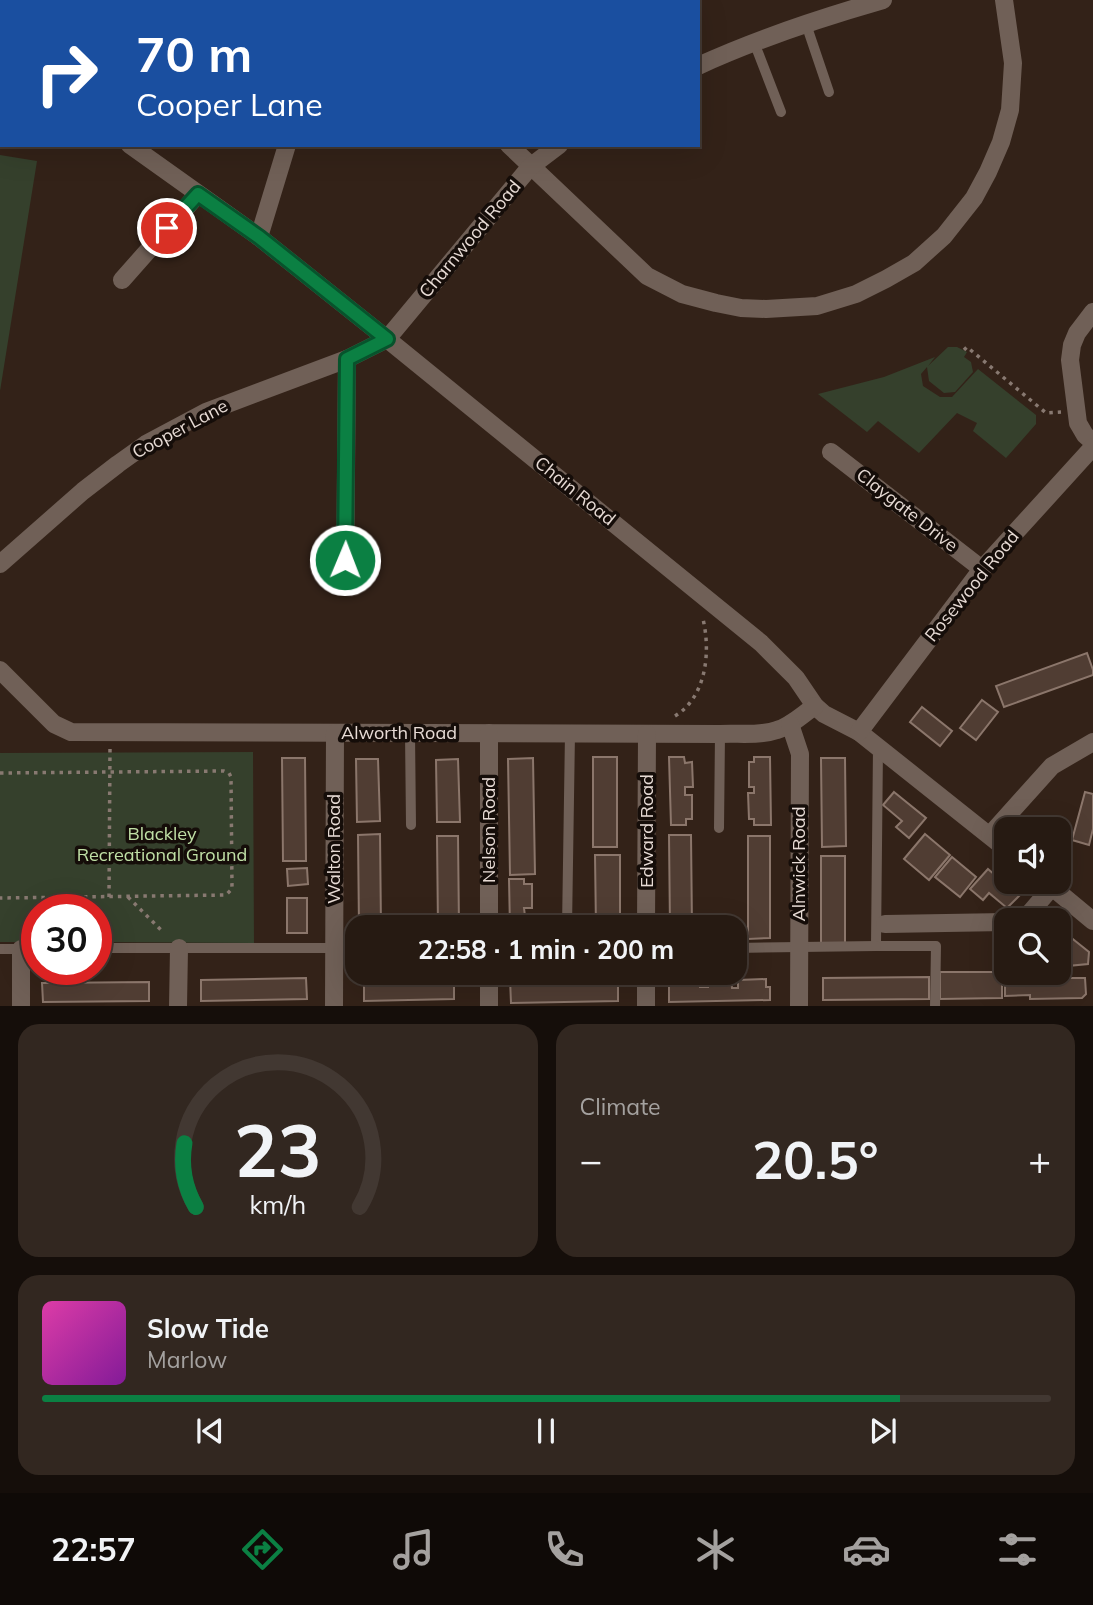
<!DOCTYPE html>
<meta charset="utf-8">
<style>
body{margin:0;font-family:Mulish,sans-serif;background:#322720;color:#f1f3f6;height:100vh;display:flex;flex-direction:column;font-size:26px;white-space:nowrap}
*{box-sizing:border-box;margin:0}
p{font-size:23px;color:#a4a19f}
.icon{flex:none;width:38px;height:38px;fill:none;stroke:currentColor;stroke-width:2;stroke-linecap:round;stroke-linejoin:round}
.map{position:relative;height:1006px;overflow:hidden}
.side{display:flex;flex-direction:column;gap:18px;padding:18px;background:#150e0a;flex:1}
.side>*{flex:none}
.guide{position:absolute;left:0px;top:0px;width:700px;height:147px;box-shadow:0 7px 28px #0002,0 0 0 2px #423832;background:#1a4fa0;color:#fff;overflow:hidden}
.tools{position:absolute;left:994px;top:817px;display:grid;gap:14px}
.tools a{display:grid;place-items:center;width:77px;height:77px;border-radius:14px;background:#261a12;box-shadow:0 7px 28px #0002,0 0 0 2px #423832;font-size:35px}
.speed{position:absolute;left:21px;top:894px;display:flex;gap:14px;font-size:35px;font-weight:700;text-align:center}
.speed>*{display:grid;place-content:center;width:91px;height:91px;border-radius:50%;background:#261a12;box-shadow:0 7px 28px #0002,0 0 0 2px #423832;line-height:1}
.speed .limit{border:10px solid #d22;background:#fff;color:#111}
.pin{position:absolute;display:grid;place-items:center;width:60px;height:60px;color:#fff;margin:-30px;border:4px solid #fff;border-radius:50%;box-shadow:0 2px 7px #0007}
.me{position:absolute;width:77px;margin:-38px;rotate:1deg;stroke-linejoin:round;filter:drop-shadow(0 0 5px #0008)}
.turn{display:flex;align-items:center;gap:24px;height:147px;padding:0 21px;font-size:32px}
.turn .icon{width:91px;height:91px;stroke-width:2.5}
.turn b{display:block;font-size:49px;line-height:60px}
.big{font-size:52px;font-weight:700;line-height:1.1}
.side .tile{flex:1;display:flex;flex-direction:column;justify-content:center;gap:10px;min-width:0;padding:0 24px;border-radius:21px;background:#322720}
.side .dial{align-items:center;gap:0}
.dial svg{height:182px;overflow:visible;fill:none;stroke:#423832;stroke-width:7;stroke-linecap:round;text-anchor:middle}
.dial text{fill:#f1f3f6;stroke:none}
.song{display:flex;align-items:center;gap:21px}
.cover{width:84px;height:84px;border-radius:10px;background:linear-gradient(135deg,hsl(320 70% 55%),hsl(290 70% 35%))}
.played{height:7px;border-radius:4px;background:linear-gradient(90deg,#0b8043 85%,#423832 85%)}
.keys{display:flex;justify-content:space-around;direction:ltr}
.heat{display:flex;justify-content:space-between;align-items:center;font-size:38px;direction:ltr}
.side .tiles{flex:1;display:grid;gap:18px;grid-template-columns:1fr 1fr}
.tile:last-child{grid-column:span 2}
.trip{position:absolute;left:345px;top:915px;width:402px;height:70px;border-radius:21px;background:#261a12;box-shadow:0 7px 28px #0002,0 0 0 2px #423832;font-weight:700;line-height:70px;text-align:center}
.menu{display:flex;height:112px;justify-content:space-around;align-items:center;background:#0f0a07;color:#a4a19f}
.menu .icon{width:49px;height:49px}
.menu .current{color:#0b8043}
.menu b{font-size:32px;color:#f1f3f6}
.map>svg:first-child{display:block}
.green{fill:#35402c}
.building{fill:#503d33;stroke:#8b766b;stroke-width:2}
.lines{fill:none;stroke-linecap:round;stroke-linejoin:round}
.path{stroke:#887971;stroke-width:3.5;stroke-dasharray:3.5 5;stroke-linecap:butt}
.service{stroke:#706057;stroke-width:10}
.minor{stroke:#706057;stroke-width:18}
.route-casing{stroke:#07532c;stroke-width:18}
.route{stroke:#0b8043;stroke-width:12}
.labels{text-anchor:middle;stroke-width:7;stroke-linejoin:round;paint-order:stroke}
.street-label{font-size:18px;fill:#e7dbd5;stroke:#150d09}
.park-label{font-size:18px;fill:#c0e0a6;stroke:#150d09}
</style>
<div class="map">
<svg width="1093" height="1007" viewBox="0 0 1093 1007">
<rect width="100%" height="100%" fill="#332218"/>
<g class="green">
<path d="M0 155 37 161 0 391Z"/>
<path d="M948 347H957L967 352 964 357 971 362 973 372 955 392 944 393 929 381 927 367 921 374 923 386 940 397H952L978 369 1036 415V424L1006 458 973 431 977 423 957 413 919 453 878 421 867 432 818 394 884 377 935 357 928 366Z"/>
<path d="M253 752 254 943 96 942V910H37V942H0V753Z"/>
</g>
<g class="building">
<path d="M1087 653 1093 670V675L1004 707 996 686Z"/>
<path d="M982 700 998 712 976 740 960 728Z"/>
<path d="M922 707 952 731 940 746 910 722Z"/>
<rect x="593" y="757" width="24" height="90"/>
<path d="M669 757H684L685 763 692 762 693 787H685V795H692V819H686V825H671Z"/>
<path d="M754 757H770L771 825H754V819H749L748 793H754V787H749V762H754Z"/>
<path d="M282 758H305L306 861H283Z"/>
<path d="M533 758 535 874 510 875 508 759Z"/>
<path d="M821 758H845L846 846 822 847Z"/>
<path d="M356 759H378L380 821 357 822Z"/>
<path d="M458 759 460 822H437L436 760Z"/>
<path d="M894 792 926 818 909 838 896 827 902 821 883 805Z"/>
<path d="M1085 792 1093 794V829L1089 845 1072 840Z"/>
<path d="M380 834 381 928H359L358 835Z"/>
<path d="M925 834 950 855 929 880 904 859Z"/>
<path d="M669 835H691L692 928H670Z"/>
<path d="M437 836H458L459 928H438Z"/>
<path d="M748 836H770V938L748 939Z"/>
<path d="M595 855H620V928H596Z"/>
<rect x="821" y="856" width="24" height="87"/>
<path d="M952 857 976 877 960 897 935 877Z"/>
<path d="M307 868 308 884 288 886 287 869Z"/>
<path d="M988 869 1019 896 1007 908 989 893 983 900 970 889Z"/>
<path d="M509 879H524V884H532V908H524L525 916H531V928H510Z"/>
<rect x="287" y="898" width="20" height="35"/>
<path d="M1059 928 1089 952 1088 964 1068 966V978H1085L1086 994 1082 998 1030 999V995L1005 996V973H1059Z"/>
<path d="M940 972H1002V998L940 999Z"/>
<path d="M603 973H618V1001L511 1003 510 979 603 978Z"/>
<path d="M929 977V999L823 1000V978Z"/>
<path d="M306 978 307 999 201 1001V980Z"/>
<path d="M675 978H700V987H708V980L731 979 732 988H738V980L766 979V987H770V1000L669 1002V985H675Z"/>
<path d="M454 979V999L364 1001V980Z"/>
<path d="M149 982V1001L43 1002 42 983Z"/>
</g>
<g class="lines">
<g class="path">
<path d="M580 2V0"/>
<path d="M636 2 638 0"/>
<path d="M964 350 967 347 1046 413 1061 412"/>
<path d="M675 716C706 697 711 653 703 619"/>
<path d="M0 773 224 771 229 773 231 777 232 889 226 895 0 898"/>
<path d="M109 897 110 749"/>
<path d="M128 897 164 933"/>
</g>
<g class="service">
<path d="M806 24 829 92"/>
<path d="M754 42 781 112"/>
<path d="M0 79H2"/>
<path d="M410 733 411 825"/>
<path d="M878 747 876 946H936L935 1007"/>
<path d="M719 828 720 734"/>
<path d="M567 928 570 733"/>
<path d="M96 948H357"/>
<path d="M735 948 876 946"/>
<path d="M0 949H37"/>
</g>
<g class="minor">
<path d="M32 0 34 2"/>
<path d="M283 0V2"/>
<path d="M698 66C757 39 820 18 883 0"/>
<path d="M130 145 259 237 387 339 761 643 796 678 815 706 824 714 859 732 1006 849"/>
<path d="M509 145 647 276 682 294 716 303 741 308 766 309 817 306 856 294 886 279 914 263 944 236 974 198 988 172 1001 142 1010 110 1013 63 1004 0"/>
<path d="M259 237 287 145"/>
<path d="M122 280 198 194"/>
<path d="M1093 312 1077 333 1072 345 1070 360 1078 423 1085 435 1093 442"/>
<path d="M831 452 982 569"/>
<path d="M0 564 83 491 118 464 146 444 206 412 347 359 387 339 530 167 559 145"/>
<path d="M345 585 347 359"/>
<path d="M0 670 54 724 71 732 720 734C738 733 760 736 777 730 791 726 803 714 815 706"/>
<path d="M790 724 800 754 799 1007"/>
<path d="M859 732 982 569 1093 447"/>
<path d="M489 733V928"/>
<path d="M990 835 1052 766 1093 742"/>
<path d="M1046 882 1093 921"/>
<path d="M1019 920 1028 915 1052 887"/>
<path d="M885 924 1006 922"/>
<path d="M646 928 647 734"/>
<path d="M21 949V1007"/>
<path d="M489 973V1007"/>
<path d="M646 973V1007"/>
<path d="M178 1007 179 948"/>
<path d="M334 1007 335 733"/>
</g>
</g>
<g class="lines">
<defs>
<path id="route" d="M167 228 198 194 259 237 387 339 347 359 345 560"/>
</defs>
<use href="#route" class="route-casing"/>
<use href="#route" class="route"/>
</g>
<g class="labels">
<g class="street-label">
<text transform="translate(470 239) rotate(-50)" y="6">Charnwood Road</text>
<text transform="translate(180 429) rotate(-28)" y="6">Cooper Lane</text>
<text transform="translate(575 491) rotate(39)" y="6">Chain Road</text>
<text transform="translate(907 510) rotate(38)" y="6">Claygate Drive</text>
<text transform="translate(972 586) rotate(-51)" y="6">Rosewood Road</text>
<text x="399" y="739">Alworth Road</text>
<text transform="translate(489 830) rotate(-90)" y="6">Nelson Road</text>
<text transform="translate(647 831) rotate(-90)" y="6">Edward Road</text>
<text transform="translate(334 849) rotate(-90)" y="6">Walton Road</text>
<text transform="translate(799 864) rotate(-90)" y="6">Alnwick Road</text>
</g>
<g class="park-label">
<text x="162" y="840">Blackley<tspan x="162" dy="21">Recreational Ground</tspan></text>
</g>
</g>
</svg>
<div class="tools">
<a><svg class="icon" aria-label="sound" viewBox="0 0 24 24"><path d="M4 9h4l5-4v14l-5-4H4zM17 9q2 3 0 6"/></svg></a>
<a><svg class="icon" aria-label="search" viewBox="0 0 24 24"><circle cx="10" cy="10" r="6"/><path d="M15 15l6 6"/></svg></a>
</div>
<div class="speed"><div class="limit">30</div></div>
<div class="pin" style="left:167px;top:228px;background:#d93025"><svg class="icon" aria-label="arrive" viewBox="0 0 24 24"><path d="M6 21V4h12l-3 4 3 4H6"/></svg></div>
<svg class="me" style="left:345px;top:560px" viewBox="-20 -20 40 40"><circle r="17" fill="#0b8043" stroke="#fff" stroke-width="3"/><path d="M0-11L8 9 0 5-8 9z" fill="#fff"/></svg>
<div class="trip">22:58 · 1 min · 200 m</div>
<div class="guide">
<div class="turn"><svg class="icon" aria-label="right" viewBox="0 0 24 24"><path d="M7 20v-9h11M14 6l5 5-5 5"/></svg><div><b>70 m</b>Cooper Lane</div></div>
</div>
</div>
<section class="side">
<div class="tiles">
<div class="tile dial"><svg viewBox="0 0 100 80">
<path d="M14 69A42 42 0 1 1 86 69"/>
<path d="M14 69A42 42 0 0 1 9 41" stroke="#0b8043"/>
<text x="50" y="56" font-size="32" font-weight="700">23</text>
<text x="50" y="72" font-size="11">km/h</text>
</svg></div>
<div class="tile"><p>Climate</p>
<div class="heat"><a>−</a><b class="big">20.5°</b><a>+</a></div>
</div>
<div class="tile">
<div class="song"><i class="cover"></i><div><b>Slow Tide</b><p>Marlow</p></div></div>
<div class="played"></div>
<div class="keys"><svg class="icon" aria-label="previous" viewBox="0 0 24 24"><path d="M18 5L8 12l10 7zM5 5v14"/></svg><svg class="icon" aria-label="pause" viewBox="0 0 24 24"><path d="M8 5v14M16 5v14"/></svg><svg class="icon" aria-label="next" viewBox="0 0 24 24"><path d="M6 5l10 7-10 7zM19 5v14"/></svg></div>
</div>
</div>
</section>
<nav class="menu">
<b>22:57</b>
<svg class="icon current" aria-label="directions" viewBox="0 0 24 24"><path d="M12 3l9 9-9 9-9-9zM9 14v-3h6M13 9l2 2-2 2"/></svg>
<svg class="icon" aria-label="music" viewBox="0 0 24 24"><path d="M9 18V5l10-2v13"/><circle cx="6" cy="18" r="3"/><circle cx="16" cy="16" r="3"/></svg>
<svg class="icon" aria-label="phone" viewBox="0 0 24 24"><path d="M5 4h4l2 5-3 2q2 4 5 5l2-3 5 2v4C11 20 4 13 5 4z"/></svg>
<svg class="icon" aria-label="climate" viewBox="0 0 24 24"><path d="M12 3v18M4 7l16 10M4 17L20 7"/></svg>
<svg class="icon" aria-label="car" viewBox="0 0 24 24"><path d="M5 17H2v-5l4-1 3-4h7l3 4 3 1v5h-3M9 17h6M6 11h13"/><circle cx="7" cy="17" r="2"/><circle cx="17" cy="17" r="2"/></svg>
<svg class="icon" aria-label="filters" viewBox="0 0 24 24"><path d="M4 7h16M4 17h16"/><circle cx="9" cy="7" r="2"/><circle cx="15" cy="17" r="2"/></svg>
</nav>
